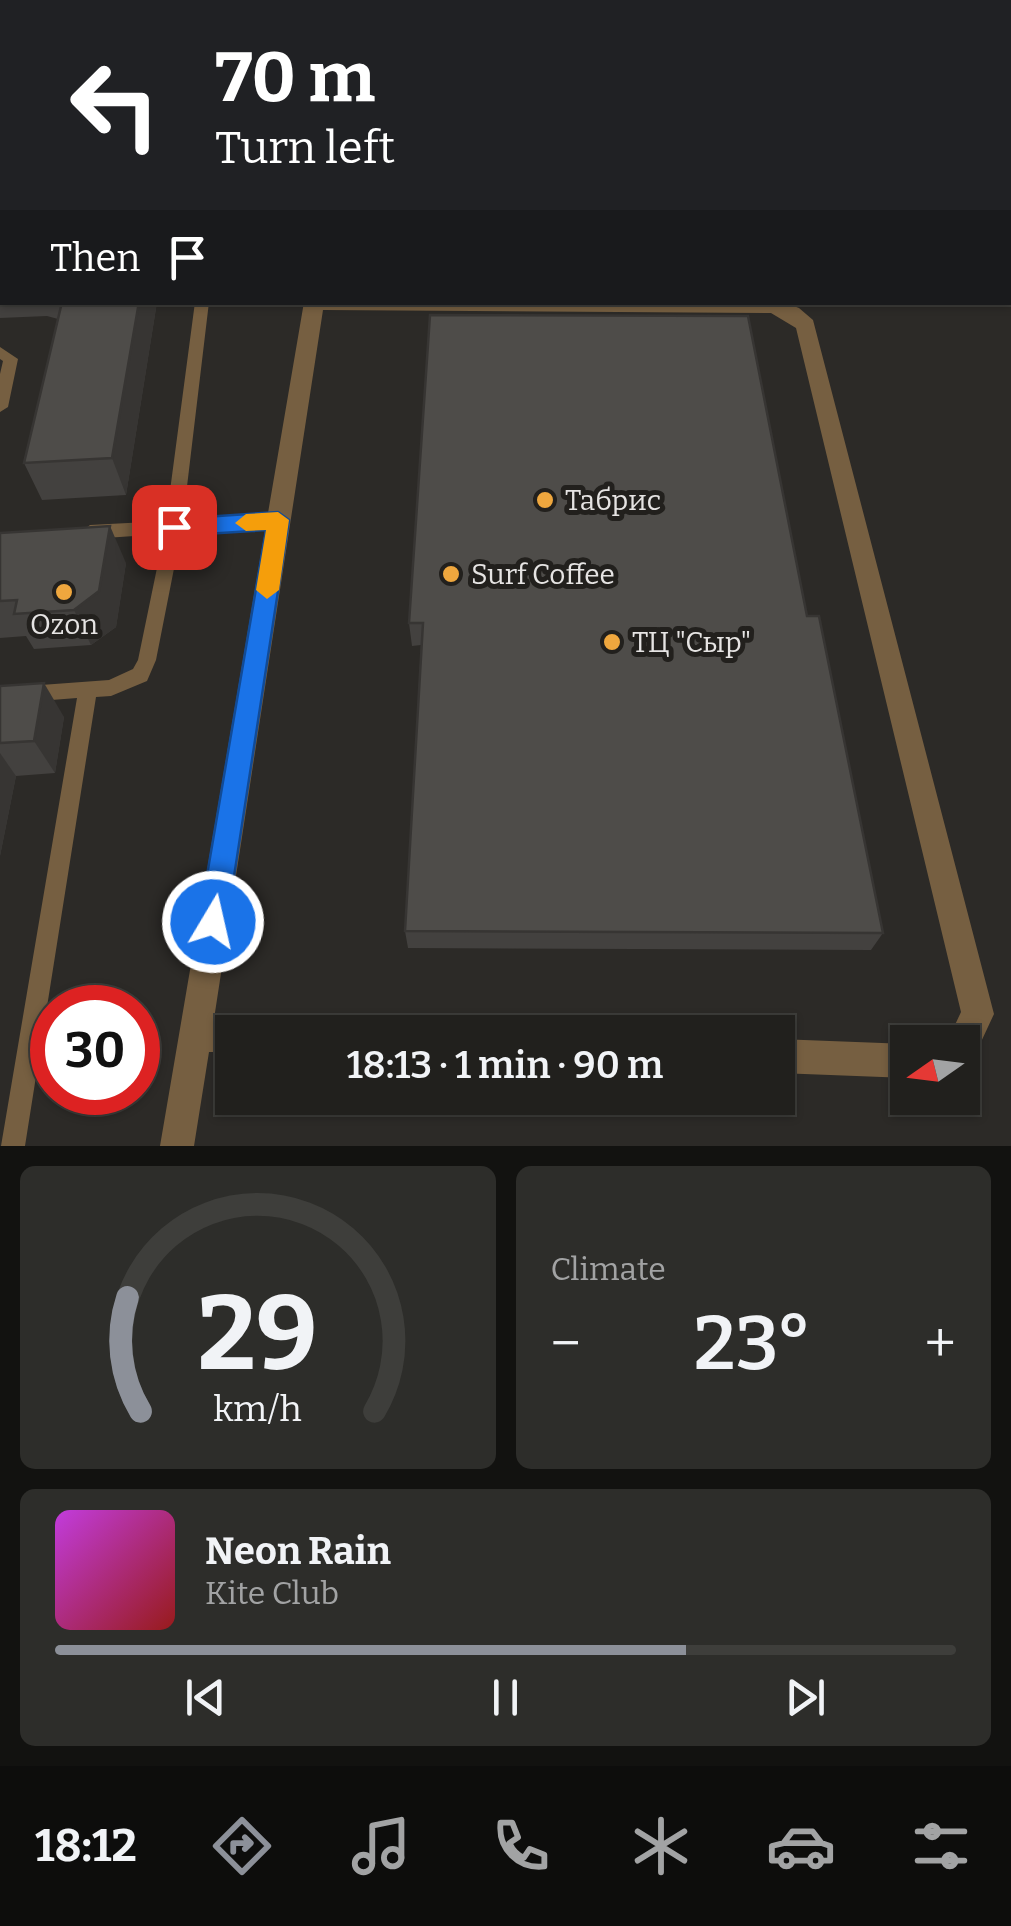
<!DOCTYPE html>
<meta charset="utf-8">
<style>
body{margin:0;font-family:Bitter,serif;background:#2d2d2a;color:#f1f3f6;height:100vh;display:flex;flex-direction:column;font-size:38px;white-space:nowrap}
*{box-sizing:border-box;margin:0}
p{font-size:32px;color:#a2a3a4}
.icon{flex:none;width:55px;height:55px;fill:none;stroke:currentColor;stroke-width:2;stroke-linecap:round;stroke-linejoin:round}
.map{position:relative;height:1146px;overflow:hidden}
.details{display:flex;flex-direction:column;gap:20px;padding:20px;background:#121210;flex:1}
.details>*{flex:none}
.hud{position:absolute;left:0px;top:0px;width:1012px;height:305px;box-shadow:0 2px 8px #0004,0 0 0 2px #3e3e3b;background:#202124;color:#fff;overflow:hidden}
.needle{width:65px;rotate:256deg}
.fabs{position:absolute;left:890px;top:1025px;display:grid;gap:20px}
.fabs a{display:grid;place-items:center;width:90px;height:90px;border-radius:0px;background:#21201d;box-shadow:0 2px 8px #0004,0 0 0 2px #3e3e3b;font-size:50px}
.speed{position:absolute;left:30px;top:985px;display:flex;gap:20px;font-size:50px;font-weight:700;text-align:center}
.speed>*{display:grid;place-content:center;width:130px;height:130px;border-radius:50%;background:#21201d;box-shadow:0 2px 8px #0004,0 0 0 2px #3e3e3b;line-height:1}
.speed .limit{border:15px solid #d22;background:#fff;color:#111}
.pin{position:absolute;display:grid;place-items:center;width:85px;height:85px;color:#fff;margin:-42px;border-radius:20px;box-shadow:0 5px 15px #0006}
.me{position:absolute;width:110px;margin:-55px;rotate:9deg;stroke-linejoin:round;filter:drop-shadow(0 0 8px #0008)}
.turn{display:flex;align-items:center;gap:35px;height:210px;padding:0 50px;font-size:45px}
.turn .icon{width:130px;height:130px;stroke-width:2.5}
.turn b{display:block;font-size:70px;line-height:85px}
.then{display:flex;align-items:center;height:95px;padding:0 50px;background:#0003;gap:20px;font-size:38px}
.big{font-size:75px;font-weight:600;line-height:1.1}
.details .widget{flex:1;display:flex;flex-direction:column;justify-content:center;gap:15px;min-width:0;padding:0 35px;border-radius:15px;background:#2d2d2a}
.details .dial{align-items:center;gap:0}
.dial svg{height:260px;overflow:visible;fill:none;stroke:#3e3e3b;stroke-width:7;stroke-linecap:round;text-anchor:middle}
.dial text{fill:#f1f3f6;stroke:none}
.song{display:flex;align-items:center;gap:30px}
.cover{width:120px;height:120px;border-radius:15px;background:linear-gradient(135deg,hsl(290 70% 55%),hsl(0 70% 35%))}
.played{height:10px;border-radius:5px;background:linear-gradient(90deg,#8c9099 70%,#3e3e3b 70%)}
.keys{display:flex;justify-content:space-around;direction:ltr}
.heat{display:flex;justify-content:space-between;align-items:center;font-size:55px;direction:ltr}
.details .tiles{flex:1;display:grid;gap:20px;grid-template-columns:1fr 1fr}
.widget:last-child{grid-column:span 2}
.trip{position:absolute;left:215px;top:1015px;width:580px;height:100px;border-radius:0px;background:#21201d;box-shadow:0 2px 8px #0004,0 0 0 2px #3e3e3b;font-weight:600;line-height:100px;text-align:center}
.menu{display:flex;height:160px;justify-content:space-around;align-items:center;background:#0d0d0c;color:#a2a3a4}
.menu .icon{width:70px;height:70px}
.menu .selected{color:#8c9099}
.menu b{font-size:45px;color:#f1f3f6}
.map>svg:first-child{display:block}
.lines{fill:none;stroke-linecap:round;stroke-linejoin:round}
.lane{fill:#765f41;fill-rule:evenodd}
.street{fill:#765f41;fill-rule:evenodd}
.highway{fill:#e0a658;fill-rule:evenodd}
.wall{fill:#43413f}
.shaded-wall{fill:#373533}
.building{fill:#4e4c49;stroke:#373533;stroke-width:2.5}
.route{fill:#1a73e8;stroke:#114b97;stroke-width:2.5}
.slow{fill:#f59e0b}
.poi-dot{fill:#efa73e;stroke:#22201d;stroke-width:4}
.labels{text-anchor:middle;stroke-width:10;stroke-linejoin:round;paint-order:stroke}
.poi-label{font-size:28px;fill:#e6e4e3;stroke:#22201d;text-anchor:start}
</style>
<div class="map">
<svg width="1011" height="1146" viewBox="0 0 1011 1146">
<rect width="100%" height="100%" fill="#2c2a27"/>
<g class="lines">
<g class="lane">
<rect x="286" y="0" width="10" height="2"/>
<rect x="0" y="29" width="2" height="6"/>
<rect x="0" y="78" width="2" height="6"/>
<path d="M2 103V117L0 118V104Z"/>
<path d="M195 302H209L183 520 279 515 287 521 279 527 181 533 156 660 147 681 111 696 96 697 25 1146H1L77 698 0 704V688L109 680 133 669 138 660 164 534 90 539 81 532 90 525 166 521Z"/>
<path d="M0 347 18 359 8 407 0 412V374L3 361 0 359Z"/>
</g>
<g class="street">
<path d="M902 0H920L922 2H904Z"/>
<path d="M1010 197 1011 198V211L1010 210Z"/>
<path d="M304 302H783L799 308 813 320 994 1014 974 1057 962 1061V1042H947L961 1012 796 328 771 313 323 310 214 1019 244 1024 247 1032H232V1052H209L194 1146H160Z"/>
<path d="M778 1039 908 1044V1078L778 1073Z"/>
</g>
<g class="highway">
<path d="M923 0H941L942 2H924Z"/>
<path d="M951 0H969L970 2H952Z"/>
<rect x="1010" y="97" width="1" height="14"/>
<path d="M1010 157 1011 158V173L1010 172Z"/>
</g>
</g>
<g class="wall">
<path d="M0 0H270V2H2V12H0Z"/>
<path d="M0 237H2V302H157L126 495 42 500 24 463 58 319 47 316 0 318Z"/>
<path d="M0 533 126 563 116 627 91 645 34 649 26 636 0 638Z"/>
<path d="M807 616 883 933 871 950 408 948 405 931 421 645 412 646 409 623Z"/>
<path d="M0 686 64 717 55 773 16 776 0 856Z"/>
</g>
<g class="shaded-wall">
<path d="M139 302H157L126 495 112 458Z"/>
<path d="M110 526 126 563 116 627 91 645 74 610Z"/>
<path d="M44 683 64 717 55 773 34 741Z"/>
<path d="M0 753 16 776 0 856Z"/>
</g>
<g class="building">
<path d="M200 0H260V2H199Z"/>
<rect x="0" y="237" width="2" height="42"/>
<path d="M62 302H139L112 458 24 463Z"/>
<path d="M430 315 748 316 807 616H819L883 933 405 931 423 623H409Z"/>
<path d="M110 526 99 591 74 610 14 614 17 600 0 601V533Z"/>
<path d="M44 683 34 741 0 743V686Z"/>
</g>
<path class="route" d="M278 512 289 520 227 922 223 932 213 936 203 932 199 922 266 530 174 536 163 527 174 519Z"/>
<path class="slow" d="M278 512 289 520 279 590 267 599 256 590 266 530 246 531 235 523 246 514Z"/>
<g class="poi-dot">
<circle cx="545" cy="500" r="10"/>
<circle cx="451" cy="574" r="10"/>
<circle cx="64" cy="592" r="10"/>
<circle cx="612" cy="642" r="10"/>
</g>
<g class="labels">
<g class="poi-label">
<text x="565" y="510">Табрис</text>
<text x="471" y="584">Surf Coffee</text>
<text x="64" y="634" text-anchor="middle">Ozon</text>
<text x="632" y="652">ТЦ "Сыр"</text>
</g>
</g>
</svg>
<div class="fabs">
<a><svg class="needle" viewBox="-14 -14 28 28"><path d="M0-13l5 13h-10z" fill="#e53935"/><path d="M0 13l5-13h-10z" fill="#a2a3a4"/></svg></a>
</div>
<div class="speed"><div class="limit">30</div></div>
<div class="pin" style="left:174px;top:527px;background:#d93025"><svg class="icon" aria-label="arrive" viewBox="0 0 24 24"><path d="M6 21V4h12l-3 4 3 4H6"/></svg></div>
<svg class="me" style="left:213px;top:922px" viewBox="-20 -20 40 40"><circle r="17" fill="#1a73e8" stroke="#fff" stroke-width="3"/><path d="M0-11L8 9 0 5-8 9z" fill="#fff"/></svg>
<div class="trip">18:13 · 1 min · 90 m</div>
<div class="hud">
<div class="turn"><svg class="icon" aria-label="left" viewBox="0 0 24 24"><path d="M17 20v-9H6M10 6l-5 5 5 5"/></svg><div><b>70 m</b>Turn left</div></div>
<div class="then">Then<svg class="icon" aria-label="arrive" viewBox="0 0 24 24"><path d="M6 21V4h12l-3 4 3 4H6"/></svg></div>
</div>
</div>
<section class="details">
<div class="tiles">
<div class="widget dial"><svg viewBox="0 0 100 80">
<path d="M14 69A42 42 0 1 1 86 69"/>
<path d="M14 69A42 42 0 0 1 10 34" stroke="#8c9099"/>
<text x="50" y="56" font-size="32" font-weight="700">29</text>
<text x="50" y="72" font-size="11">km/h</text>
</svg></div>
<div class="widget"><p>Climate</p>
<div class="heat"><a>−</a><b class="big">23°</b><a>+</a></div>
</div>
<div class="widget">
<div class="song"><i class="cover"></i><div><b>Neon Rain</b><p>Kite Club</p></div></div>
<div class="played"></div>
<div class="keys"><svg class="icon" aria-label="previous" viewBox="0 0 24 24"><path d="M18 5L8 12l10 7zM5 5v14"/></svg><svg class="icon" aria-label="pause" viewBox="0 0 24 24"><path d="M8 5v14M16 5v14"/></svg><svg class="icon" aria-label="next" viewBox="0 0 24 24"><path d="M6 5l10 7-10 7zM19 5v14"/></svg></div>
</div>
</div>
</section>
<nav class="menu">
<b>18:12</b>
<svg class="icon selected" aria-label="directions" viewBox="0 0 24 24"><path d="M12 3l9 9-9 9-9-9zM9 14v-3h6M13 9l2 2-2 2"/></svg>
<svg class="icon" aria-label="music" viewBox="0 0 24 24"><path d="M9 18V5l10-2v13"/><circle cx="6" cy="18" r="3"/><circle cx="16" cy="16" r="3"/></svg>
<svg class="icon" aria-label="phone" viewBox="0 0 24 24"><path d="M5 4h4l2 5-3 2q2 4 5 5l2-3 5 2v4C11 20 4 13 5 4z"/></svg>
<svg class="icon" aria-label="climate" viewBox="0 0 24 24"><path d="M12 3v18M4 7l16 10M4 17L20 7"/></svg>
<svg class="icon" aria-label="car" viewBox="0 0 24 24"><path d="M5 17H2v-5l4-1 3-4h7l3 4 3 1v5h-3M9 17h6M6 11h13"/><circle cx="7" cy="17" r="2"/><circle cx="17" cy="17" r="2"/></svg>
<svg class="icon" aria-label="filters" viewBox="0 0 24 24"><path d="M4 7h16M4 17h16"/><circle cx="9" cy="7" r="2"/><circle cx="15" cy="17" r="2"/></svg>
</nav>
